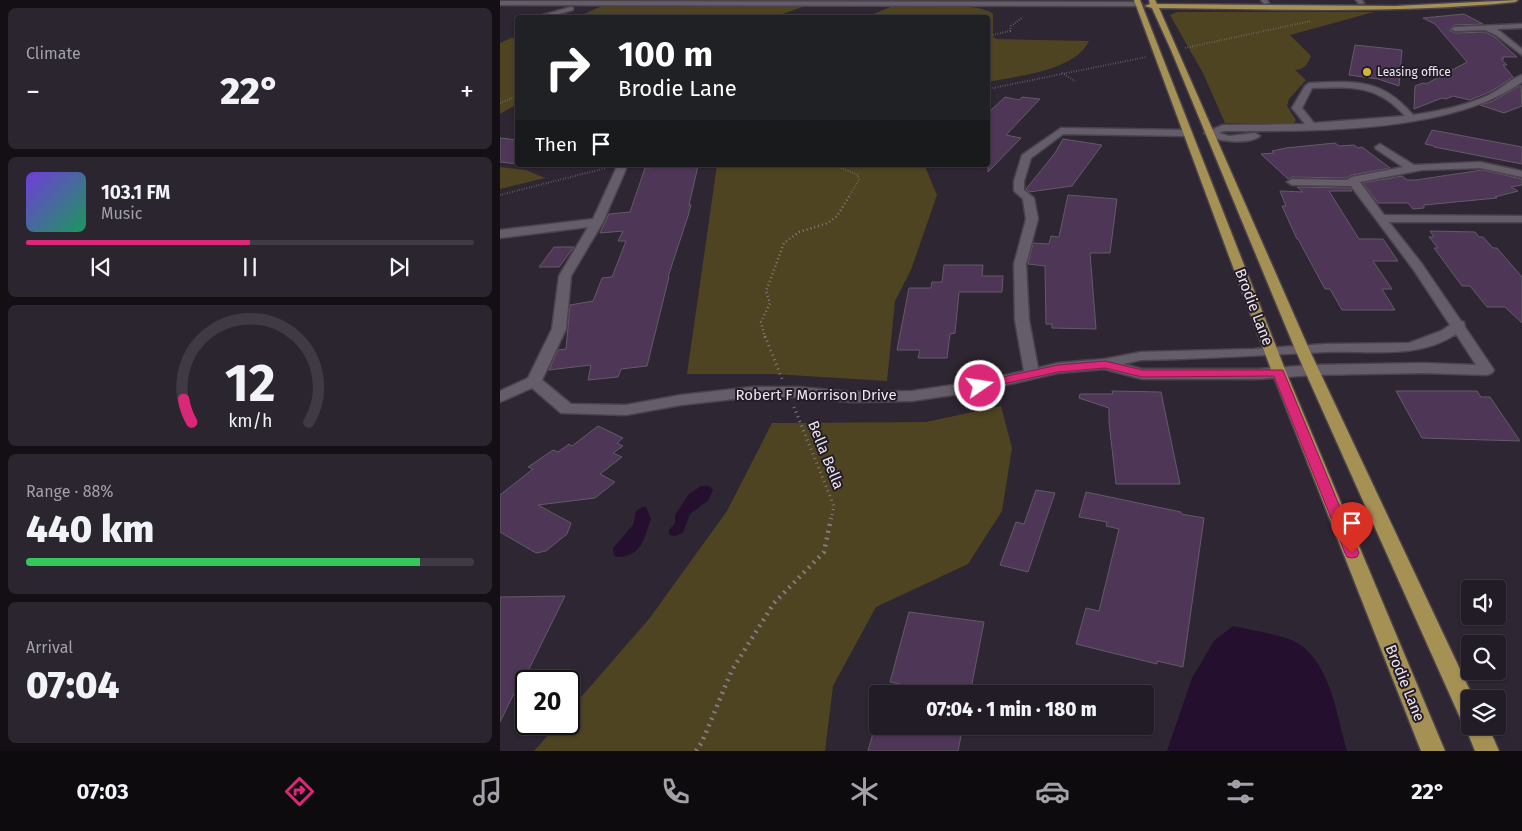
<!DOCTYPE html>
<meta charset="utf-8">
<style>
body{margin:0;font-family:"Fira Sans",sans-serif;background:#2a252e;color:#f1f3f6;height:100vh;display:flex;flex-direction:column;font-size:19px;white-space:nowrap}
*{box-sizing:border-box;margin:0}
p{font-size:16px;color:#a2a1a7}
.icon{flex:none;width:28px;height:28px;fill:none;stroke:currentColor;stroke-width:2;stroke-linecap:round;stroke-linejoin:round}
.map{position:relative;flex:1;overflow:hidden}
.details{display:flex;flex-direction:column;gap:8px;padding:8px;background:#130f15;width:500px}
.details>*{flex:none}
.hud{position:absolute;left:15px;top:15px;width:475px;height:152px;border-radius:5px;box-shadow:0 1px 4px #0004,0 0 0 1px #3f3a43;background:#202124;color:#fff;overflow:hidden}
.fabs{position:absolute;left:961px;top:580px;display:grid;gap:10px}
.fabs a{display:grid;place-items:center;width:45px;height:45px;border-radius:5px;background:#221c26;box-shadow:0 1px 4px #0004,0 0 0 1px #3f3a43;font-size:25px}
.speed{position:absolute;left:15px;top:670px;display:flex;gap:10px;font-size:25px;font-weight:700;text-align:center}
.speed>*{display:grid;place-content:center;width:65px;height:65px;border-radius:50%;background:#221c26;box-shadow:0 1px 4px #0004,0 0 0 1px #3f3a43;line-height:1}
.speed .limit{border:2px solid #111;border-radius:8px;background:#fff;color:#111}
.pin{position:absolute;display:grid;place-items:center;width:42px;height:42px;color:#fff;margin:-51px -21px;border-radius:50% 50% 50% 0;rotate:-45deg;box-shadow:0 0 5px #0007}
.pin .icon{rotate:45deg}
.me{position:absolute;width:55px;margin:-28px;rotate:77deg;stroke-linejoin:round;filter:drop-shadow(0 0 4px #0008)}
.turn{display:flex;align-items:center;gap:18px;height:105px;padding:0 20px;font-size:22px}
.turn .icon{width:65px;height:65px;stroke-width:2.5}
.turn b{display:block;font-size:35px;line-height:42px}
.then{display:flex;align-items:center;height:48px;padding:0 20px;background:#0003;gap:10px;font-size:19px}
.big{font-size:38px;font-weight:800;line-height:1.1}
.details .widget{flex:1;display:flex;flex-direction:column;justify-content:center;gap:8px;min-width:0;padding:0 18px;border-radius:8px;background:#2a252e}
.details .dial{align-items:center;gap:0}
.dial svg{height:130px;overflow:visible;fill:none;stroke:#3f3a43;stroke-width:7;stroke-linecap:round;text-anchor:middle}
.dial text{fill:#f1f3f6;stroke:none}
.song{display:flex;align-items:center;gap:15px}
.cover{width:60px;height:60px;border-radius:8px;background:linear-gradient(135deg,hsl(260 70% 55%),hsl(150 70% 35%))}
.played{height:5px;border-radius:2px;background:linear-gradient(90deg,#db2777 50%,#3f3a43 50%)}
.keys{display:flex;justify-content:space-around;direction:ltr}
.heat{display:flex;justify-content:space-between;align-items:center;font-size:28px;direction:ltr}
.charge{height:8px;border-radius:4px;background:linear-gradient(90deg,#34c759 88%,#3f3a43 0)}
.trip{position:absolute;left:369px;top:685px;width:285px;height:50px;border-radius:5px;background:#221c26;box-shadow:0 1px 4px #0004,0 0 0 1px #3f3a43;font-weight:800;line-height:50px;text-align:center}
.menu{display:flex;height:80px;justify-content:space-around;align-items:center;background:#0e0b0f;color:#a2a1a7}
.menu .icon{width:35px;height:35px}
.menu .current{color:#db2777}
.menu b{font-size:22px;color:#f1f3f6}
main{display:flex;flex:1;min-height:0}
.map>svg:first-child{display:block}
.green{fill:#4e4421}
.water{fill:#250f2e}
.building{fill:#4e3657;stroke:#635a67}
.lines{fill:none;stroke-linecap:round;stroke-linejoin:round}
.minor-casing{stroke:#4a434c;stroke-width:3}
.major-casing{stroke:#4a434c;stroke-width:3}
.path-far3{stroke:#827b85;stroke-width:2;stroke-dasharray:0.5 2;stroke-linecap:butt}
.path-far2{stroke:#827b85;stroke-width:2.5;stroke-dasharray:1 3;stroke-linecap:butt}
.path-far1{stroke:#827b85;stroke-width:3;stroke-dasharray:1 4;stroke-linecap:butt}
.path{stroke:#827b85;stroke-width:4.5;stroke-dasharray:2 5;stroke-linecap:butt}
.minor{fill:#665d6a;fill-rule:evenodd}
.major{fill:#a69154;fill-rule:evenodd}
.route{fill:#db2777;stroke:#8e194d}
.poi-dot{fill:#d5b535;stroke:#241c28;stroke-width:2}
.labels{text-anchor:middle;stroke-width:4;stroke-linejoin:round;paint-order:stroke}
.far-poi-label{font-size:12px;fill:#ede7ef;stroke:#241c28;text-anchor:start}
.street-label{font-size:15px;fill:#ede7ef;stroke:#241c28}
</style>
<main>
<section class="details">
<div class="widget"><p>Climate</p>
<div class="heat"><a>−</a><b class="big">22°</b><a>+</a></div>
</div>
<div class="widget">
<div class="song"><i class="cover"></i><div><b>103.1 FM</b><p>Music</p></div></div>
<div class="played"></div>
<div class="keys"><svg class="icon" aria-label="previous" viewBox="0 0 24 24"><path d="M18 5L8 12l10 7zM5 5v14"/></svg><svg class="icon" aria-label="pause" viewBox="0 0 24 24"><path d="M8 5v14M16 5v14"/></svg><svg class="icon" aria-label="next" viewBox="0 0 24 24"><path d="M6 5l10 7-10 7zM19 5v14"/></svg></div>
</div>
<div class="widget dial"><svg viewBox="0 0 100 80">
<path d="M14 69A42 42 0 1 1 86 69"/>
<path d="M14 69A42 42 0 0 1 9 55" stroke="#db2777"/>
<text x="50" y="56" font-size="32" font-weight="700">12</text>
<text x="50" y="72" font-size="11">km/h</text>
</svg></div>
<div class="widget"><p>Range · 88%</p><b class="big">440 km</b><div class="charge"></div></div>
<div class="widget"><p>Arrival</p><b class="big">07:04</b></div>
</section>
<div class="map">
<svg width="1022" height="751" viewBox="0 0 1022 751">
<rect width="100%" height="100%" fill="#2e2632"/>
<g class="green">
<path d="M104 5 305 6 274 17 75 18Z"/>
<path d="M393 6C413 6 480 2 493 14V37L497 39 589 41C575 71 517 76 488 82V18L366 17Z"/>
<path d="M677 12H874L790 35 811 56C807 65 805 69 795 70L806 80 789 99 787 106 796 120 794 123H725L703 73 670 15Z"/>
<path d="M11 38H17V104L0 114V43Z"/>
<path d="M217 165H426V169L437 195 411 270 395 301 387 381 273 374H187Z"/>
<path d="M0 167 26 170 45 178 0 189Z"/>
<path d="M501 406 512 448 502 511 468 564 376 607 333 686 325 751H34L58 724H69V711L149 619 227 511 272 423 426 422Z"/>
</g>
<g class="water">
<path d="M201 486H209L213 490 208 501 190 514 183 533 175 536 169 535V530L175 523V515L189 494Z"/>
<path d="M142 507H146L151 519C144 538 142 557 117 557L114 555 113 548 133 525 136 511Z"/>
<path d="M733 626C751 630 771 633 789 639 830 655 836 713 847 751H667L692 678 714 641Z"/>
</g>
<g class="building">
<path d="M964 14 983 24 955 25 949 30 955 33 985 32 995 37 1017 57H1002L1004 59H1001L1007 65H1003L1013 77 992 91 970 100 953 96 946 99 942 98 914 109 915 86 923 83 926 84 967 62 935 24 923 18Z"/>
<path d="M855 45 902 50 899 86 878 79 849 75Z"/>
<path d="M1021 85 1022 106 1004 113 980 105 993 101Z"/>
<path d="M505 97 519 100 522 97 540 99 506 135 521 138 488 172V113Z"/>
<path d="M932 130 1022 147V164L934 147V146L925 144Z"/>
<path d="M0 138 18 140V164L0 162Z"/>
<path d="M563 139 602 145 572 186 529 192 526 189 555 153Z"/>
<path d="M835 143 839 146 854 145 858 148 862 147 890 168 852 175 846 178 792 177 788 179 761 154 774 153 772 151 786 148Z"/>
<path d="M198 166 189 205H191L188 216 168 277H169L147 366 121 369 118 377 88 380 91 365 49 370 58 350 66 349 70 305 93 301 102 278 112 277 126 241H118L123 231 100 233 109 214 130 212 145 168Z"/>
<path d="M982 170 1022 179V185L1011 187 1018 191 995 197 997 198 924 205V208L913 209 908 203H878L863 183 902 176 907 180H916Z"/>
<path d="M797 187 850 188 852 191H829L859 239H883L898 261H873L892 289H882L895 310H842L830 289H825L798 239H797L782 206H786L780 191 803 192Z"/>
<path d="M568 195 617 199 610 253H590L596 329 552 328V324H546L545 266 528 264 533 243 549 244 551 236 559 237Z"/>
<path d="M930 231 975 232 979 237H983L993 248H997L1022 277V323L1005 307H987L970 286H962L934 248H938L929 237H934Z"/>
<path d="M54 247H74L59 267H39Z"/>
<path d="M444 265H483L482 276H503L502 292H459L455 333 450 334 447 358H418L420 350H397L409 288H431L432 282H442Z"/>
<path d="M612 391 661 392 680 484H616L609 422V408L579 398 580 394H613Z"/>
<path d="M896 391H977L981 397H990L1020 441 922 438Z"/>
<path d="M98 426 123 438 117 443 123 446 113 453 122 457 100 474 115 482 95 498 38 505 71 523 67 534 46 551 36 553 0 532V495L33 469 28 467 53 450 58 452 69 444 72 446Z"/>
<path d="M536 490 555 493 528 572 500 565 516 522 524 524Z"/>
<path d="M586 492 681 512V514L704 518 683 667 657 661V664L576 644 586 608 599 611 619 529 606 526 607 522 579 517Z"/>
<path d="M65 596 28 671H25L0 722V597Z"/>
<path d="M409 612 484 622 470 694H397L400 684 390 682Z"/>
<path d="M375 726H463L458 751H368Z"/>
</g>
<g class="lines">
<defs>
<g id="minor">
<path d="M761 0H767L769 3 764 4Z"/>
<path d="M856 0H862L864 3 859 4Z"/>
<path d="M0 1 639 2 642 4 639 6 0 5Z"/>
<path d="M71 7 73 8V10L45 18H32Z"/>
<path d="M1022 24V28L997 29 1022 49V55L996 35 985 30 955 31 951 29 955 27Z"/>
<path d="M1022 75V82C949 134 811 131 724 131L719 133 729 136 755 133 760 136C749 145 715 142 704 133L723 125 805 124 792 108 805 86 809 83C854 81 882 78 913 115 939 111 965 106 989 95 1000 90 1010 79 1022 75ZM812 88C851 87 877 84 905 116L814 123 802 108Z"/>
<path d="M561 128 687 130 692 133 687 136 563 134 531 158 524 181V190L534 198 538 219 526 264 529 320 538 368 558 363 605 359 641 352 753 349 826 344 909 343 941 331 950 325 913 269 851 186 792 185 787 182 792 179 847 180 852 177 903 167 876 149 875 147 880 144 914 165 980 162 1022 171V177L980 168 922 170 860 182 884 215 1022 216V222H889L922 264 961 321 964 322 965 327 994 370 992 373 987 375 923 373 812 375 759 379H642L604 369 558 373 480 391 412 401 351 402 298 397H252L181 405 126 415 61 413 32 388 0 402V391L28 378 52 329 59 276 88 227 0 238V230L93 219 116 169 114 165H124L126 169 103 222 71 276 66 329 42 380 71 404 126 405 181 395 252 387H298L351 392 412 391 480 381 524 371 515 320 514 264 526 219 523 199 514 191V181L522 155ZM956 334 976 365 923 363 812 365 759 369H642L623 364 641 360C702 359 764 355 825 352 868 350 918 360 956 334Z"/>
</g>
<g id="major">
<path d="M634 0H640L786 372 945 751H921L772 372Z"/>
<path d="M649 0H655L657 4 895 6 1018 0 1015 2C897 14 778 9 659 8L809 349 974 699H970V726H988L999 751H975L965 726 966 723 962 722 795 349 671 50 652 8 645 6 650 4Z"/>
</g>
</defs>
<use href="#minor" class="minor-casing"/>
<use href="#major" class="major-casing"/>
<g class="path-far3">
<path d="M488 36 510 31 511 26 523 17"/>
<path d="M685 48 811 21"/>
<path d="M562 73 575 81"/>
<path d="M488 89 646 57"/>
<path d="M0 103 18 96"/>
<path d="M334 165 358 175 359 180 349 196"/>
<path d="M0 195 106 168"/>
</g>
<path class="path-far2" d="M265 338 261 322 270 303 266 291 284 243 299 232 328 223 337 216 350 195"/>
<g class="path-far1">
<path d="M265 336 282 379"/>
<path d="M294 407 334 506 331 519"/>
</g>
<path class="path" d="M196 751 202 742 232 670 274 603 324 552 331 518"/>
<use href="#minor" class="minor"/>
<use href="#major" class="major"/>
</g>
<path class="route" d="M605 361 642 370H783L859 553 857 557 852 558 847 557 845 553 774 376 642 377 605 368 558 372 480 389 474 386 480 382 558 365Z"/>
<circle class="poi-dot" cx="867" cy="72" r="5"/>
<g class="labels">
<g class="far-poi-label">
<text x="877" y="76">Leasing office</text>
</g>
<g class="street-label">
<text transform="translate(754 307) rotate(69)" y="5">Brodie Lane</text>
<text x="316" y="400">Robert F Morrison Drive</text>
<text transform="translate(326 455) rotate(68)" y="5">Bella Bella</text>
<text transform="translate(905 683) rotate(68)" y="5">Brodie Lane</text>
</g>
</g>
</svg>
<div class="fabs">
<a><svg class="icon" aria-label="sound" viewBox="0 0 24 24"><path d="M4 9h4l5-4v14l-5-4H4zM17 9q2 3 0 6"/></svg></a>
<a><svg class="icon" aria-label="search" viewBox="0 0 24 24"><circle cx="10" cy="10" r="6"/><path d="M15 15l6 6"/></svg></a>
<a><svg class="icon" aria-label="layers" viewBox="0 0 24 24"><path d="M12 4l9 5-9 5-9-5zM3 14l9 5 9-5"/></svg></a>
</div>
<div class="speed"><div class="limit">20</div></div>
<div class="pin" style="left:852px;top:553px;background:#d93025"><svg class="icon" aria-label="arrive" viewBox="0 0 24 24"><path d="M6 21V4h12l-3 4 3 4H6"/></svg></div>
<svg class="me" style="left:480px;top:386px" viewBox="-20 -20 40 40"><circle r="17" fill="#db2777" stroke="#fff" stroke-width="3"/><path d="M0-11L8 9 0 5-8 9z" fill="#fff"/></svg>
<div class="trip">07:04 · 1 min · 180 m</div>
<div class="hud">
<div class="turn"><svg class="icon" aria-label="right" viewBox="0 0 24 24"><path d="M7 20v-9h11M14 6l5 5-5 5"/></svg><div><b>100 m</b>Brodie Lane</div></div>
<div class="then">Then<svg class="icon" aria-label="arrive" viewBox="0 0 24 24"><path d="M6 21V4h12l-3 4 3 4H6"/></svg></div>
</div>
</div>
</main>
<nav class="menu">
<b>07:03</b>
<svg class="icon current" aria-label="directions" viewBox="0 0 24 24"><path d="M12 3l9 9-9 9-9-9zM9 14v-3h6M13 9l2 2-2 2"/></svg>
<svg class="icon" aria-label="music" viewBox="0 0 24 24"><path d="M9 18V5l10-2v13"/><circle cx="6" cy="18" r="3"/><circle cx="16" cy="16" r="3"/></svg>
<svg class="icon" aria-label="phone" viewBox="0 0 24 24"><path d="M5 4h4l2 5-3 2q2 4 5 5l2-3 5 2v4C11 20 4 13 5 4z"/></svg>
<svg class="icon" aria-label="climate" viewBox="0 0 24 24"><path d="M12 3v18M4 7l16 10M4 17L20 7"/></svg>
<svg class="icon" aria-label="car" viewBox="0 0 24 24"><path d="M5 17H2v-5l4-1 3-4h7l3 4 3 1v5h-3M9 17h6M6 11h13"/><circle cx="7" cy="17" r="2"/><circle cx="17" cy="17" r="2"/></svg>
<svg class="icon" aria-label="filters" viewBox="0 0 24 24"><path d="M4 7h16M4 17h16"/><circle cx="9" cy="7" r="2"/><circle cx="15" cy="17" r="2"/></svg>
<b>22°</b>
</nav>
